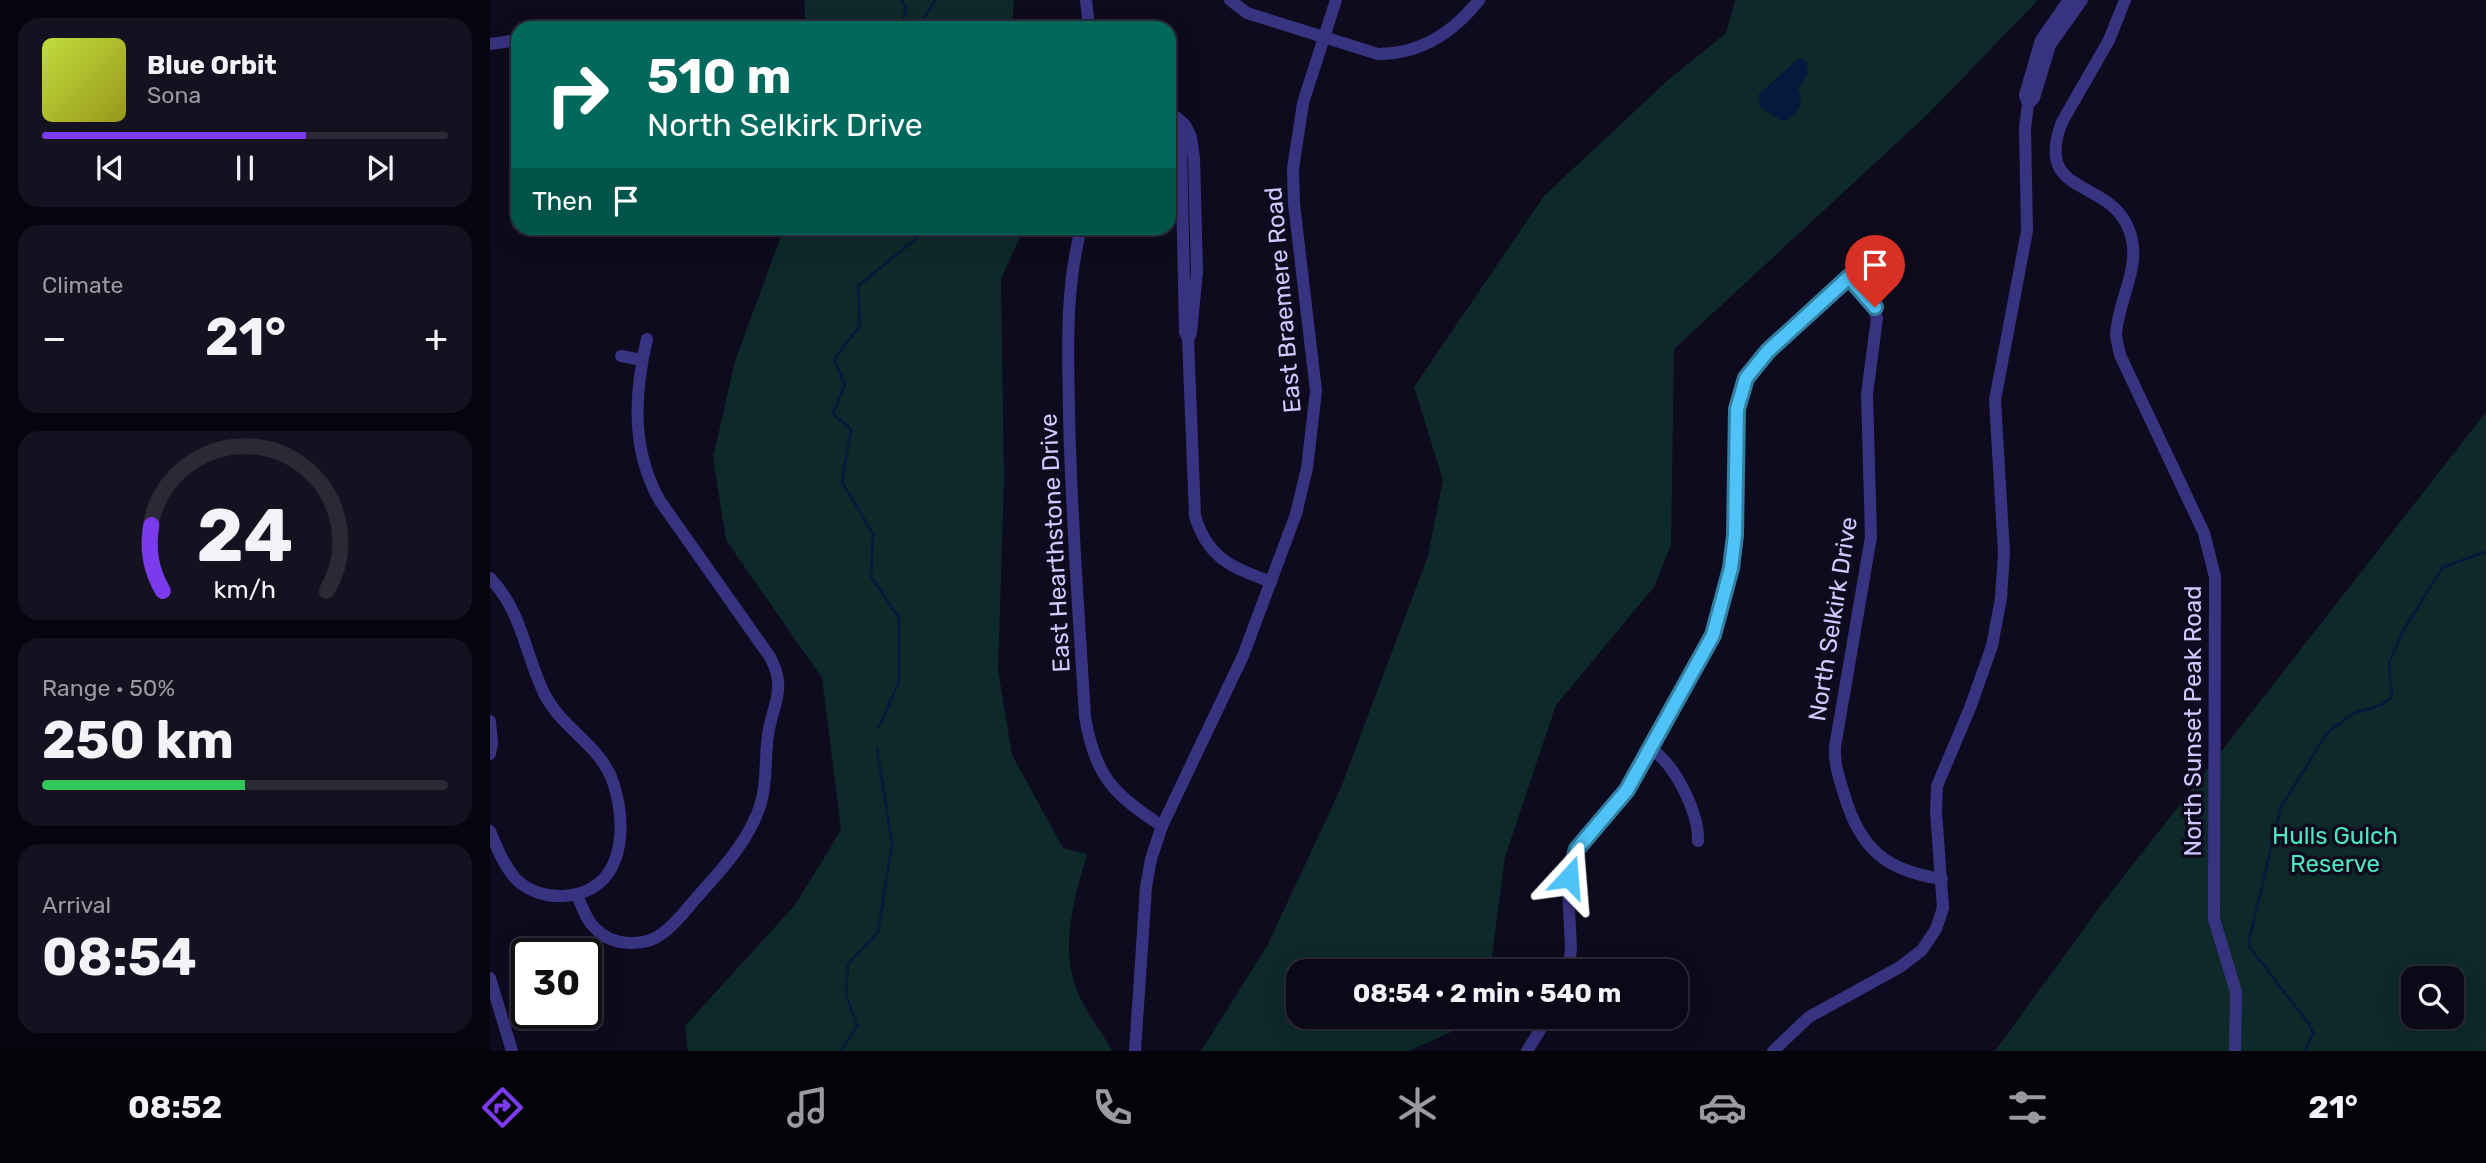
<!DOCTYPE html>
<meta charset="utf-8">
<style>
body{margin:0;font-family:Rubik,sans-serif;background:#141120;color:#f1f3f6;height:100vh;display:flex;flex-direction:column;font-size:26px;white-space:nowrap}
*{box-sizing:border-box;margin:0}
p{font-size:23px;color:#9a9aa1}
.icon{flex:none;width:38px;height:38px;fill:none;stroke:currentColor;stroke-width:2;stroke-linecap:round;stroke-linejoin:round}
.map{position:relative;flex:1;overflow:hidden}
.panel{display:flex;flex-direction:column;gap:18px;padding:18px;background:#06040d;width:490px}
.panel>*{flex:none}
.top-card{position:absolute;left:21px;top:21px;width:665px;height:214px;border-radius:21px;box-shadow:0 7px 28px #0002,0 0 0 2px #2b2936;background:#00695c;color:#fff;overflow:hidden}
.fabs{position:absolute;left:1911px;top:966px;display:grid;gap:14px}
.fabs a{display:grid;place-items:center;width:63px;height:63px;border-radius:14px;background:#0b0817;box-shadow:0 7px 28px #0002,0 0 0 2px #2b2936;font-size:35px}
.speed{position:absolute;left:21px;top:938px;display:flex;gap:14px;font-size:35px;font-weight:700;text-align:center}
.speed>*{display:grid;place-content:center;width:91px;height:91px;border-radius:50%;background:#0b0817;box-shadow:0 7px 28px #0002,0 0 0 2px #2b2936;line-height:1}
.speed .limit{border:4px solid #111;border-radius:10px;background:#fff;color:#111}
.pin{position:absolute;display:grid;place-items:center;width:60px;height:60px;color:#fff;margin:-72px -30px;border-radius:50% 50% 50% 0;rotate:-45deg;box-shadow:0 0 7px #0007}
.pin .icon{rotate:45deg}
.me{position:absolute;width:77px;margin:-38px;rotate:19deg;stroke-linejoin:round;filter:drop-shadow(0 0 5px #0008)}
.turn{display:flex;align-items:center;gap:24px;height:147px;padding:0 21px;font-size:32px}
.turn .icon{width:91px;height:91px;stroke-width:2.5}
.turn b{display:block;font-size:49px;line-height:60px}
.then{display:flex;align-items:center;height:66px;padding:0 21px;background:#0003;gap:14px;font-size:26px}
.big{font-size:52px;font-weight:700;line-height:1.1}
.panel .card{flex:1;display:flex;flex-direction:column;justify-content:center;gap:10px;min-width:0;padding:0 24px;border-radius:21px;background:#141120}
.panel .dial{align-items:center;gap:0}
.dial svg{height:182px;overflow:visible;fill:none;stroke:#2b2936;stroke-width:7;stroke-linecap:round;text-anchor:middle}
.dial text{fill:#f1f3f6;stroke:none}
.song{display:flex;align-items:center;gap:21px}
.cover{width:84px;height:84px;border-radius:10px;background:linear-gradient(135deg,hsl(70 70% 55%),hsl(60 70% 35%))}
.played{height:7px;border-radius:4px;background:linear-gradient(90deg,#7c3aed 65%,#2b2936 65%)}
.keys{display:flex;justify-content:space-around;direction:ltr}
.heat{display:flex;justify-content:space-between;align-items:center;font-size:38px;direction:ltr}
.charge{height:10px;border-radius:5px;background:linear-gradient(90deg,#34c759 50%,#2b2936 0)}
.trip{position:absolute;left:796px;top:959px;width:402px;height:70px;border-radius:21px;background:#0b0817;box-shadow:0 7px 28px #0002,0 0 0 2px #2b2936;font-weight:700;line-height:70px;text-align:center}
.menu{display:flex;height:112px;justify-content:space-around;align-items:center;background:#040309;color:#9a9aa1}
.menu .icon{width:49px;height:49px}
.menu .selected{color:#7c3aed}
.menu b{font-size:32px;color:#f1f3f6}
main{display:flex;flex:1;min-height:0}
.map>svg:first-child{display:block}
.green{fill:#0e2929;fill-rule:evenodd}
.water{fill:#06183d}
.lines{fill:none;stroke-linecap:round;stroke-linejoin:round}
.stream{stroke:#06183d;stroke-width:2.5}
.minor{stroke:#383381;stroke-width:12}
.route-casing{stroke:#337fa1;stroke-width:18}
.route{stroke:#4fc3f7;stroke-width:12}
.labels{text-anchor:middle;stroke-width:7;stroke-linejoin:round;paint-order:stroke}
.street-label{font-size:24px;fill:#d1c9ff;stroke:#0f0b1f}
.park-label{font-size:24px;fill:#4ee6c5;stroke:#0f0b1f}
</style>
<main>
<section class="panel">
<div class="card">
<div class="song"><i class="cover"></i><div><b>Blue Orbit</b><p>Sona</p></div></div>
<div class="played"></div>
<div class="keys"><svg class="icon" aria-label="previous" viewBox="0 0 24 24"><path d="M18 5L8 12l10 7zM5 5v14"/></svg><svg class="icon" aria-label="pause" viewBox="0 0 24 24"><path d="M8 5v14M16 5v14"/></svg><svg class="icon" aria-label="next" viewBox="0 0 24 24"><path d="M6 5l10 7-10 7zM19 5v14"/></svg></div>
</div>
<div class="card"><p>Climate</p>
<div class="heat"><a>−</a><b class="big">21°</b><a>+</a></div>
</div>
<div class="card dial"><svg viewBox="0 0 100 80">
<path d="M14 69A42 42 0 1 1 86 69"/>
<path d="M14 69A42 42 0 0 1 9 40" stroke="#7c3aed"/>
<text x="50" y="56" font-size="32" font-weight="700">24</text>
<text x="50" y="72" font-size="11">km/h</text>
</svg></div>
<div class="card"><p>Range · 50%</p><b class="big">250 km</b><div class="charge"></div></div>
<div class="card"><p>Arrival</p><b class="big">08:54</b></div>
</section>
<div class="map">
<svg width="1996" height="1051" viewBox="0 0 1996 1051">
<rect width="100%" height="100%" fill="#0f0b1f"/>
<g class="green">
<path d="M314 0H524L522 28H316Z"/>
<path d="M1245 0H1548L1438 114 1184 349 1181 545 1164 587 1066 705 1015 857 1000 971H808V1017H977L968 1029 919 1051H711L777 946 850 790 938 556 953 480 924 387 1054 196 1177 81 1236 33Z"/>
<path d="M294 228H534L511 279 514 479 508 670 522 755 573 848 597 854C583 904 566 956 594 1005 602 1021 614 1035 622 1051H198L195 1026 305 905 351 830 332 678 236 540 223 458 245 361Z"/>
<path d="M1996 412V1051H1505L1609 908ZM1923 978H1962V1017H1923Z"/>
</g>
<path class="water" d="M1309 58 1316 61C1320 73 1316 79 1308 89 1315 107 1309 111 1294 122L1271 108 1268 95Z"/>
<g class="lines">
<g class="stream">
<path d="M411 28 416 8 411 0"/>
<path d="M428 28 445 0"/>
<path d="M389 727 409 682V618L381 576 383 534 352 482 361 429 343 414 355 384 344 360 370 325 368 286 428 237 430 228"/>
<path d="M351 1051 367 1026 356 994 358 964 388 932 402 844 387 748"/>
<path d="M1815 1051 1823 1033 1819 1024 1758 945 1791 807 1837 733 1864 713 1891 705 1902 697 1899 663 1914 629 1953 567 1996 552"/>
</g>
<g class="minor">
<path d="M596 0 599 28"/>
<path d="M740 0 757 13 888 54C931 54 963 33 989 0"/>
<path d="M1635 0 1619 40 1572 122C1544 194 1613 179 1636 223 1656 262 1629 294 1626 334 1626 340 1629 348 1630 355L1714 533 1725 577 1724 919 1746 992 1745 1051"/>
<path d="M0 44 28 40"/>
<path d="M1538 104 1544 98 1560 45 1592 0"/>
<path d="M591 228C575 292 578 347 579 413 581 515 589 616 595 717 605 776 623 794 672 826"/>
<path d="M1359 277 1379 298 1387 318 1377 394 1381 537 1345 747C1344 763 1349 778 1354 794 1370 849 1396 871 1452 879"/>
<path d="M698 339 701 333 707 272 704 158 701 137 695 125 686 117 691 142 695 332 698 339 705 516C718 559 742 567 781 582"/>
<path d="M131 356 152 360"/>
<path d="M0 578C32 611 35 654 54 693 71 729 112 745 124 785 138 831 133 893 73 896 56 897 37 891 25 878 13 864 7 848 0 831"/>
<path d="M0 721 2 743 0 754"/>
<path d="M1161 749C1185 764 1209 813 1208 841"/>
<path d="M87 895C92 906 96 920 105 928 121 946 154 948 173 933 187 923 198 907 209 895 234 867 260 839 271 803 278 778 274 753 279 729 285 700 296 687 280 657L170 501C141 450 144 394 157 339"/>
<path d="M1079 971 1081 947 1078 890 1081 865 1087 849 1137 790 1208 664 1223 635 1234 599 1245 535 1247 409 1256 378 1278 351 1374 263"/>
<path d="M0 978 22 1051"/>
<path d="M645 1051 656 887 661 859 672 826 753 656 806 514 817 468 826 391 804 204 803 169 813 103 846 0"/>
<path d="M1037 1051 1058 1017"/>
<path d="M1283 1051 1319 1017 1410 967 1432 950 1446 929 1453 908 1446 812 1447 786 1480 708 1502 646 1511 598 1514 553 1505 400 1537 231 1535 128 1538 104 1535 95 1551 40 1579 0"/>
</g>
</g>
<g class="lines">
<defs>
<path id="route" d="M1079 877 1087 849 1137 790 1223 635 1241 568 1245 535 1247 409 1256 378 1278 351 1359 277 1385 307"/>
</defs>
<use href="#route" class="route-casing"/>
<use href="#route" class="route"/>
</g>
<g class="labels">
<g class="street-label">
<text transform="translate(793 300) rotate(-95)" y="8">East Braemere Road</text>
<text transform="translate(565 543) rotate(-93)" y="8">East Hearthstone Drive</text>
<text transform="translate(1343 619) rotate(-81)" y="8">North Selkirk Drive</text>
<text transform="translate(1703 721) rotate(-90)" y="8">North Sunset Peak Road</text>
</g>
<g class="park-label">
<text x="1845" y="844">Hulls Gulch<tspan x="1845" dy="28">Reserve</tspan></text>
</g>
</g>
</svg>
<div class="fabs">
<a><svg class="icon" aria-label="search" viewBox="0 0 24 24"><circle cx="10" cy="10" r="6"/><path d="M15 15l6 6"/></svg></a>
</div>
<div class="speed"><div class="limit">30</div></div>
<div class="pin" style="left:1385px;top:307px;background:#d93025"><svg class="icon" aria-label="arrive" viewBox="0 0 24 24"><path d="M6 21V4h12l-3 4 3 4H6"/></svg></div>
<svg class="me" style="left:1079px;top:877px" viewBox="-20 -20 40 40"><path d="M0-17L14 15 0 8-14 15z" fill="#4fc3f7" stroke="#fff" stroke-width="4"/></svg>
<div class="trip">08:54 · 2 min · 540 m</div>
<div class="top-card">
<div class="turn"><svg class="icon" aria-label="right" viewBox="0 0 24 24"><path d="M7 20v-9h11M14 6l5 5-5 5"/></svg><div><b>510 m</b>North Selkirk Drive</div></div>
<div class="then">Then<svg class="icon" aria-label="arrive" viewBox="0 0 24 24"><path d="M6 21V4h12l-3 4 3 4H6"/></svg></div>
</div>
</div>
</main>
<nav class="menu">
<b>08:52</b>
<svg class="icon selected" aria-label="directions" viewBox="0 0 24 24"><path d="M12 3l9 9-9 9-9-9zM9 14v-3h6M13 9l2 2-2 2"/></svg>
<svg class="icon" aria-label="music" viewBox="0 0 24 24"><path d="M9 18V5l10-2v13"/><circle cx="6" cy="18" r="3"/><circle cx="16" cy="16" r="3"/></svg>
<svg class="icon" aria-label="phone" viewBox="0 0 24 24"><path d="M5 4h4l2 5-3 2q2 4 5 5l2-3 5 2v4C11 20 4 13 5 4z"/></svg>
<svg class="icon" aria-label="climate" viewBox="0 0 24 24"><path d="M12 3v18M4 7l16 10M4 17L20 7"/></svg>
<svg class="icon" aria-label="car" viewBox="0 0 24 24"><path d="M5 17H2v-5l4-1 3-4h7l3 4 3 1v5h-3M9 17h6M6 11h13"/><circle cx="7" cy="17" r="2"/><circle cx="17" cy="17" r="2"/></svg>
<svg class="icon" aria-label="filters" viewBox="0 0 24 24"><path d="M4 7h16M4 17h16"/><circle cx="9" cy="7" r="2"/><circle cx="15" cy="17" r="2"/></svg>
<b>21°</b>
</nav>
